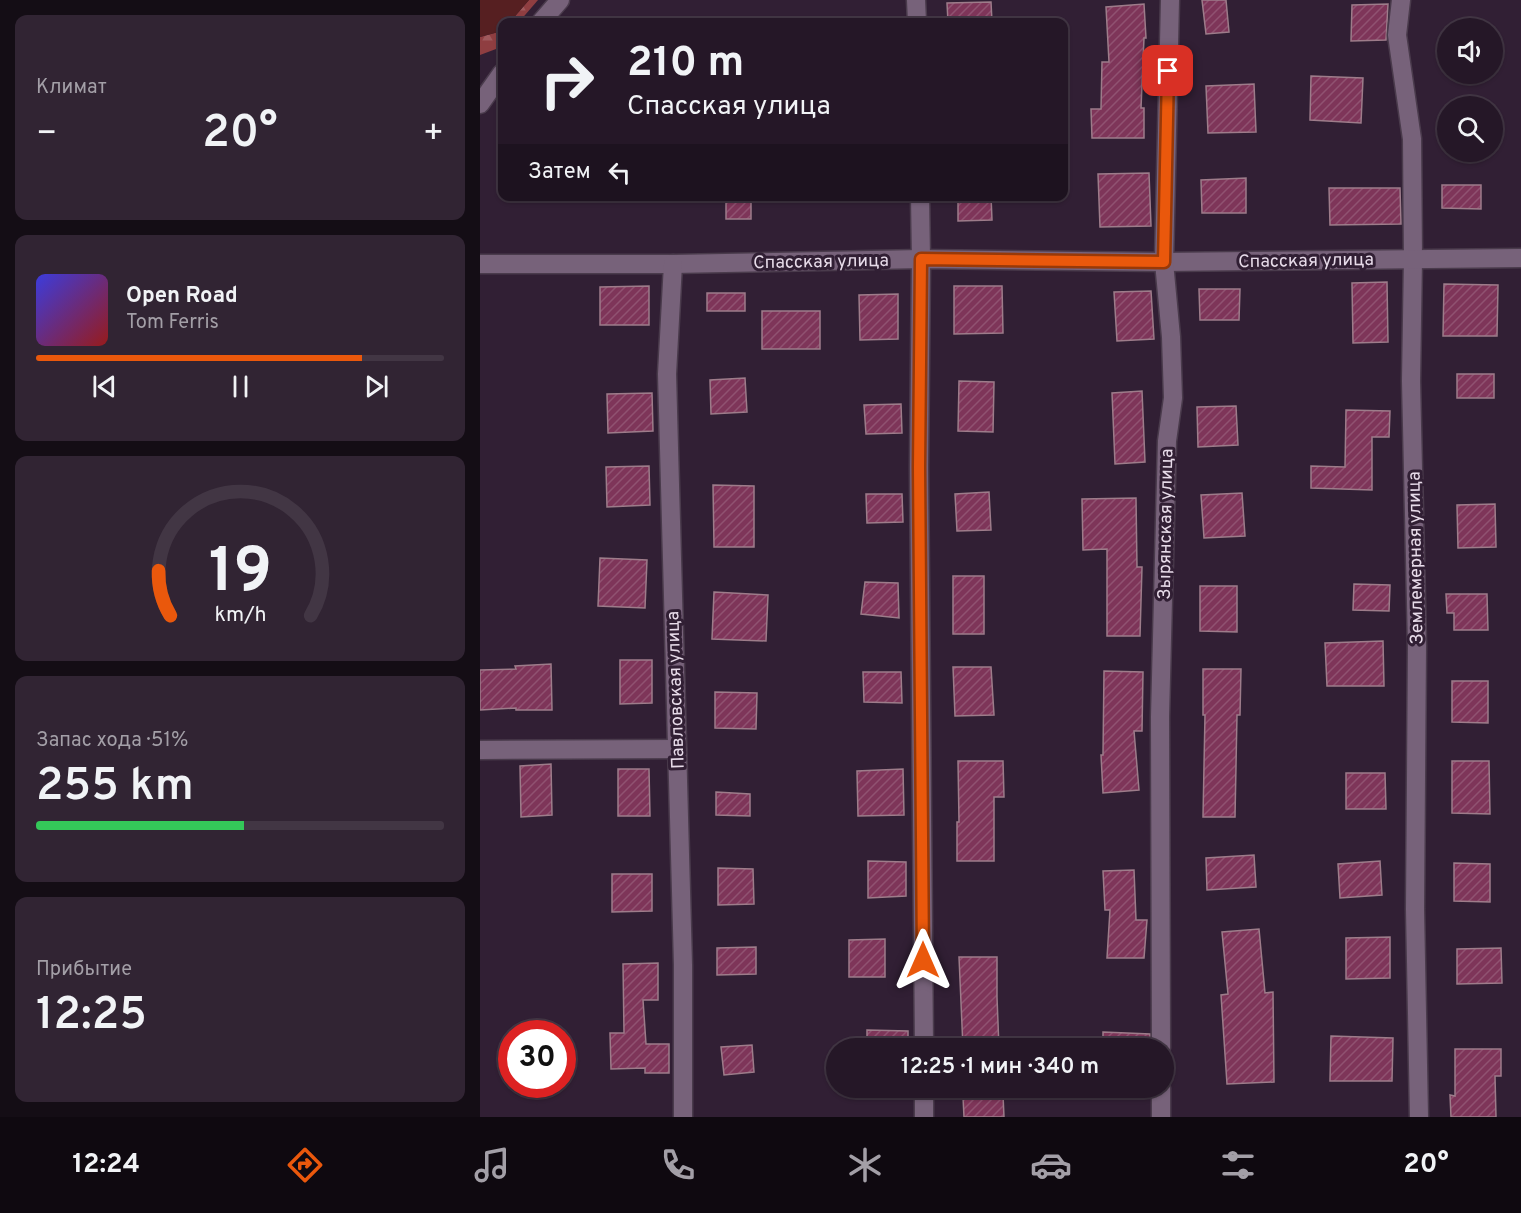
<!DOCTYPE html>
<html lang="ru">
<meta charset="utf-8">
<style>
body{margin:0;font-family:Overpass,sans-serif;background:#312433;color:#f1f3f6;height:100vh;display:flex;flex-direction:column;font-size:22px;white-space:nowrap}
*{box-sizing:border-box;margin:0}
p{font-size:20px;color:#a39fa7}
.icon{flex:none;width:33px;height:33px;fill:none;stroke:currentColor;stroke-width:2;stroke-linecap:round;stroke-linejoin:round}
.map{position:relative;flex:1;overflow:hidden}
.sheet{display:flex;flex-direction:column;gap:15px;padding:15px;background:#140d15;width:480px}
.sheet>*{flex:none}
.banner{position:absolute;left:18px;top:18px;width:570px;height:183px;border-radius:12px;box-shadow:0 2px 4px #0004,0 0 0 2px #423644;background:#251727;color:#f1f3f6;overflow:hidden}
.tools{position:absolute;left:957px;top:18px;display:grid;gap:12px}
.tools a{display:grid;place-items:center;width:66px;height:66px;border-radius:50%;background:#251727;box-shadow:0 2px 4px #0004,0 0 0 2px #423644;font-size:30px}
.speed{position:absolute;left:18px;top:1020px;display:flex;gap:12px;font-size:30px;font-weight:700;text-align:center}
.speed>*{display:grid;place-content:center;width:78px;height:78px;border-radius:50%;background:#251727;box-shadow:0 2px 4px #0004,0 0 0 2px #423644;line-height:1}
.speed .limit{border:9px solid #d22;background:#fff;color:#111}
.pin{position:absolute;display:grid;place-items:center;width:51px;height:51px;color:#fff;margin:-26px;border-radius:12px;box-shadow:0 3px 9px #0006}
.me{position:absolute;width:66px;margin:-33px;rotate:0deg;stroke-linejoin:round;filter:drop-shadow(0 0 4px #0008)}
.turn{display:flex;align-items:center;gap:21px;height:126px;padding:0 30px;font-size:27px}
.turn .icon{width:78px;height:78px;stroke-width:2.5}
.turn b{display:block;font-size:42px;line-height:51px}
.then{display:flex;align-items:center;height:57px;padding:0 30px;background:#0003;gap:12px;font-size:22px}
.big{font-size:45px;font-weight:600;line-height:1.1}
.sheet .tile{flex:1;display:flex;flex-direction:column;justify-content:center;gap:9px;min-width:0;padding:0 21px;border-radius:12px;background:#312433}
.sheet .dial{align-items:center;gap:0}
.dial svg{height:156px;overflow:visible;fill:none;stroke:#423644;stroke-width:7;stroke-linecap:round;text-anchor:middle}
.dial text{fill:#f1f3f6;stroke:none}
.song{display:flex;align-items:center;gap:18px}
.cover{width:72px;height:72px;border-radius:9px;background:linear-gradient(135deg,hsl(240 70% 55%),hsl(0 70% 35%))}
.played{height:6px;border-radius:3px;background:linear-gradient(90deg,#ea580c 80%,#423644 80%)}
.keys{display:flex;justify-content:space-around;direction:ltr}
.heat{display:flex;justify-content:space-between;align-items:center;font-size:33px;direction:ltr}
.charge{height:9px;border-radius:4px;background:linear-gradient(90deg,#34c759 51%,#423644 0)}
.trip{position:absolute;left:346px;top:1038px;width:348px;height:60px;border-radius:30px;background:#251727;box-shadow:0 2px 4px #0004,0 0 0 2px #423644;font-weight:600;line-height:60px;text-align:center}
.tab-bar{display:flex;height:96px;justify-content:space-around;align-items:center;background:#0f0910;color:#a39fa7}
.tab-bar .icon{width:42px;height:42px}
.tab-bar .active{color:#ea580c}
.tab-bar b{font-size:27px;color:#f1f3f6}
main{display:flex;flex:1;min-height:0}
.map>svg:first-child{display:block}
.forest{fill:url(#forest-firs)}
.garden{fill:#561f21}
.building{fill:url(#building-hatch);stroke:#9d7c8a;stroke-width:1.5}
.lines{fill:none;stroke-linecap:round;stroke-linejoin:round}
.minor-casing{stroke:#4a3b4c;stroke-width:21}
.minor{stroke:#77627a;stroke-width:18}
.route-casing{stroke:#983908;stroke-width:15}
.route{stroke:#ea580c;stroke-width:10}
.labels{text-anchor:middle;stroke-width:6;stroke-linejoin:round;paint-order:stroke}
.street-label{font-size:18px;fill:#e7dbe9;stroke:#311f34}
</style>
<main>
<section class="sheet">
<div class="tile"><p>Климат</p>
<div class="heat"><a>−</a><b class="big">20°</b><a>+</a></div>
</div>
<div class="tile">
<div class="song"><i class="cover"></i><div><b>Open Road</b><p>Tom Ferris</p></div></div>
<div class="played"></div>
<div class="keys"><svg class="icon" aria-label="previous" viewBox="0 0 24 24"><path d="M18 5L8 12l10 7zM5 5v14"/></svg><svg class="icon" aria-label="pause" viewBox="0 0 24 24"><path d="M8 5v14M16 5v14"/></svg><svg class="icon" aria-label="next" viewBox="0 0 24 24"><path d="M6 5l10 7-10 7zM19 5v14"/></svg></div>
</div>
<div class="tile dial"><svg viewBox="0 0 100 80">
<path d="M14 69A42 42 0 1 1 86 69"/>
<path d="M14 69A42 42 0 0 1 8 46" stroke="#ea580c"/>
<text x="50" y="56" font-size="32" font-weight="700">19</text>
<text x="50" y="72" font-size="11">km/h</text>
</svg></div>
<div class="tile"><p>Запас хода · 51%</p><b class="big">255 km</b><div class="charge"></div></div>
<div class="tile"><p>Прибытие</p><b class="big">12:25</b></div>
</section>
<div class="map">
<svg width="1041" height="1117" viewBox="0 0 1041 1117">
<defs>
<pattern id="forest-firs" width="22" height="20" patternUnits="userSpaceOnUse" patternTransform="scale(1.5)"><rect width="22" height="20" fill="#8f3e41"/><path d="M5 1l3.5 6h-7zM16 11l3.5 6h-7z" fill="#9f595c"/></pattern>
<pattern id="building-hatch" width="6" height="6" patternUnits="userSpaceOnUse" patternTransform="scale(1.5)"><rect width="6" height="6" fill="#7e3559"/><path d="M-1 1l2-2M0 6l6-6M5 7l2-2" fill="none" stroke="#905271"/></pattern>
</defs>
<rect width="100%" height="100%" fill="#311f34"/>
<g class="forest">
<path d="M49 0H58L39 22H30Z"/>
<path d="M22 31V42L16 49 0 55V37Z"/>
</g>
<path class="garden" d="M0 0H49L30 22H22V31L0 37Z"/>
<g class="building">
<path d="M722 0H746L749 32 726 34Z"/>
<path d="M511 2 512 22H468L467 3Z"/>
<path d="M664 4 666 38H664L661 108H664V138H612L611 109H621L622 62H629L626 7Z"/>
<path d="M908 4 906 40 871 41 872 5Z"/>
<path d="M831 76 883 78 881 123 830 120Z"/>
<path d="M774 84 776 132 728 133 726 86Z"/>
<path d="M669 173 671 226 620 227 618 174Z"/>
<path d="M766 178V213H722L721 180Z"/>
<path d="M962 185H1001V209L962 208Z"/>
<path d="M849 188H920L921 224 850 225Z"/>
<rect x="246" y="196" width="25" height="23"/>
<path d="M478 196H511L512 220 478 221Z"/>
<path d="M907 282 908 342 873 343 872 283Z"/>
<path d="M964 284 1018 285 1017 336H963Z"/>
<path d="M169 286V325H120V287Z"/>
<path d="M474 286H522L523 333 474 334Z"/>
<path d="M719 289H760L759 320H720Z"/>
<path d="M671 291 674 339 637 341 634 292Z"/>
<rect x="227" y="293" width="38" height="18"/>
<path d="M418 294V339L380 340 379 295Z"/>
<rect x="282" y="311" width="58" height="38"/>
<rect x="977" y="374" width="37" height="24"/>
<path d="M265 378 267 412 231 414 230 380Z"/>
<path d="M479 381 514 382 513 432 478 431Z"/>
<path d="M662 391 665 462 635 464 632 393Z"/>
<path d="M172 393 173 431 128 433 127 394Z"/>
<path d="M421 404 422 433 386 434 384 405Z"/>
<path d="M756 406 758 445 718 447 717 407Z"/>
<path d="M866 410 910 411 909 437H892V490L831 488V466L865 467Z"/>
<path d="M169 466 170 505 127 507 126 467Z"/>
<path d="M233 485 274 486V547H234Z"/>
<path d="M509 492 511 530 477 531 475 494Z"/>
<path d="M762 493 765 536 724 538 721 495Z"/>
<path d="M386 494H422L423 522 387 523Z"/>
<path d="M656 498 657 567H662L660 636H627V549L603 550 602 499Z"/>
<path d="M1015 504 1016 547 978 548 977 505Z"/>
<path d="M120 558 167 560 165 608 118 606Z"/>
<rect x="473" y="576" width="31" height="58"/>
<path d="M385 582 418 583 419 618 381 614Z"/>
<path d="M874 584 910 585 909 611 873 610Z"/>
<path d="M720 586H757V632L720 631Z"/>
<path d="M234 592 288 595 286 641 232 639Z"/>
<path d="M966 594H1007L1008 630H974V613H967Z"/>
<path d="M903 641 904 686H847L845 643Z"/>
<path d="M140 660H172V703L140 704Z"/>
<path d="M71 664 72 710H36V708L0 710V670L36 669 35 666Z"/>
<path d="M473 667H511L514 715 475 716Z"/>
<path d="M723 669H761L760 715H757L755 817H723L725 715H723Z"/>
<path d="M624 671 663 672 662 731H654L659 790 623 793 621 755H623Z"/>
<path d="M383 672H421L422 703 384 702Z"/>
<path d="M972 681H1008V723L972 722Z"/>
<path d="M235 692 277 693 276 729 235 728Z"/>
<path d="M478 761H523L524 797H514V861H477V822H479Z"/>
<path d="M972 761H1009L1010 814 972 813Z"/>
<path d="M71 764 72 815 41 817 40 766Z"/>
<path d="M138 769H169L170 816H138Z"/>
<path d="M423 769 424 815 378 816 377 771Z"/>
<path d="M866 773H905L906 809H866Z"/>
<path d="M236 792 270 794V816L236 815Z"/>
<path d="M774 855 776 887 727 890 726 858Z"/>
<path d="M388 861 426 862V896L388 898Z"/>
<path d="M900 861 902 895 860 898 858 864Z"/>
<path d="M974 863 1010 864V902L974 901Z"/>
<path d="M238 868 273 869 274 904 238 905Z"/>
<path d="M654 870 656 920H667L664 958H627L630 910H625L623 871Z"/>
<path d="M132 874H172V911L132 912Z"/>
<path d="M779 929 785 993 793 992 794 1082 747 1084 741 995 748 994 742 932Z"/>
<path d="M910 937V978L866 979V938Z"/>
<path d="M405 939V977H369V940Z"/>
<path d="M276 947V974L237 975V948Z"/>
<path d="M1021 948 1022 983 977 984V949Z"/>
<path d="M479 957H517V997L519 1048H483Z"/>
<path d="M178 963V1000H163L166 1044H189V1073H165V1068L131 1069 130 1033H144L143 964Z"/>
<path d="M387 1030 428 1031V1048H387Z"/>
<path d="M623 1032 670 1034V1048H623Z"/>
<path d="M851 1036 913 1038 912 1081H850Z"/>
<path d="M272 1045 274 1072 244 1075 241 1047Z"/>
<path d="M975 1049H1021V1076H1015L1016 1117H971L970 1095 975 1096Z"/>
<path d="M523 1095 524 1117H484L483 1097Z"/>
</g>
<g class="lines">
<defs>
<g id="minor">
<path d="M436 0 437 22"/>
<path d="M921 0 917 35 932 139 933 258 931 381 937 646 935 909 939 1117"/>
<path d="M61 22 80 0"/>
<path d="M0 104 22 73"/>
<path d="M440 196 441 259 439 467 444 1048"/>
<path d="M0 264H193L441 259 684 262 1041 258"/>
<path d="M193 264 187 374 203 965V1117"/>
<path d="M0 750 197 749"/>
<path d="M681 1048 680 717 687 441 693 398 691 337 684 262 690 0"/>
<path d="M444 1088V1117"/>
<path d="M681 1088V1117"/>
</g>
</defs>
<use href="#minor" class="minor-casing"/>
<use href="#minor" class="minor"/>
</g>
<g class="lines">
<defs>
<path id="route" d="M443 960 439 467 441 259 684 262 688 71"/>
</defs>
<use href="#route" class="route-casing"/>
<use href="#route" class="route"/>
</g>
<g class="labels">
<g class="street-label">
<text transform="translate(826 260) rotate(-1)" y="6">Спасская улица</text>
<text transform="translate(341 261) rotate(-1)" y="6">Спасская улица</text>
<text transform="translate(685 524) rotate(-89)" y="6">Зырянская улица</text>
<text transform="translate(935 558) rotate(-91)" y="6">Землемерная улица</text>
<text transform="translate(195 690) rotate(-92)" y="6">Павловская улица</text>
</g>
</g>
</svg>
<div class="tools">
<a><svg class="icon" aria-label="sound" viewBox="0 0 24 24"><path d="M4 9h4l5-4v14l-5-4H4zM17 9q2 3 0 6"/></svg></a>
<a><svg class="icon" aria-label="search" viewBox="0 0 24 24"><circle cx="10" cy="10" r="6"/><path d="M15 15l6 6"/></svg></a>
</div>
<div class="speed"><div class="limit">30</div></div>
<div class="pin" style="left:688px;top:71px;background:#d93025"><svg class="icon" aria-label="arrive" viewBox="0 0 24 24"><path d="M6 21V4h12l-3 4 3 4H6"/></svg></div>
<svg class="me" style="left:443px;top:960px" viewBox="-20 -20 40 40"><path d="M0-17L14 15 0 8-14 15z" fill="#ea580c" stroke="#fff" stroke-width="4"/></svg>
<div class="trip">12:25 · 1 мин · 340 m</div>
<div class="banner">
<div class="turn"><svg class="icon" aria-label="right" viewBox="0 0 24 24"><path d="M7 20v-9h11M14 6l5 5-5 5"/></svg><div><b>210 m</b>Спасская улица</div></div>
<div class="then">Затем<svg class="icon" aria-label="left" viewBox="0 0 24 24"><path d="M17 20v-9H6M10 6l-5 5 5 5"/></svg></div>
</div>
</div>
</main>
<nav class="tab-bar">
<b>12:24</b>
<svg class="icon active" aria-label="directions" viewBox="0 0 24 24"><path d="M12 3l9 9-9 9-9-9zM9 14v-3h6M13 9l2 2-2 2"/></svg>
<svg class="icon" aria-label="music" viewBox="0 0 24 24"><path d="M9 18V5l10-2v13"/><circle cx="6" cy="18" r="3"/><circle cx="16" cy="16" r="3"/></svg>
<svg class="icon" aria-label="phone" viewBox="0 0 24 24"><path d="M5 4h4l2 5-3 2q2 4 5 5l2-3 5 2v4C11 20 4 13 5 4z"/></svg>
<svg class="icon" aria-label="climate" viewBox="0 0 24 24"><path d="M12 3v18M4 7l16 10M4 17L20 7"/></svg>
<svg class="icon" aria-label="car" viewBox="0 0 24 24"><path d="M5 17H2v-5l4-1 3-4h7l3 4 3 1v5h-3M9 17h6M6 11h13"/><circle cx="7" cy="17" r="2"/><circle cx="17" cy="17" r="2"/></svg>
<svg class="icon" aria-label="filters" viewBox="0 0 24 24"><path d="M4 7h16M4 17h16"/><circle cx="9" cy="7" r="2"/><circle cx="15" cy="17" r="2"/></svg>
<b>20°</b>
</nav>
